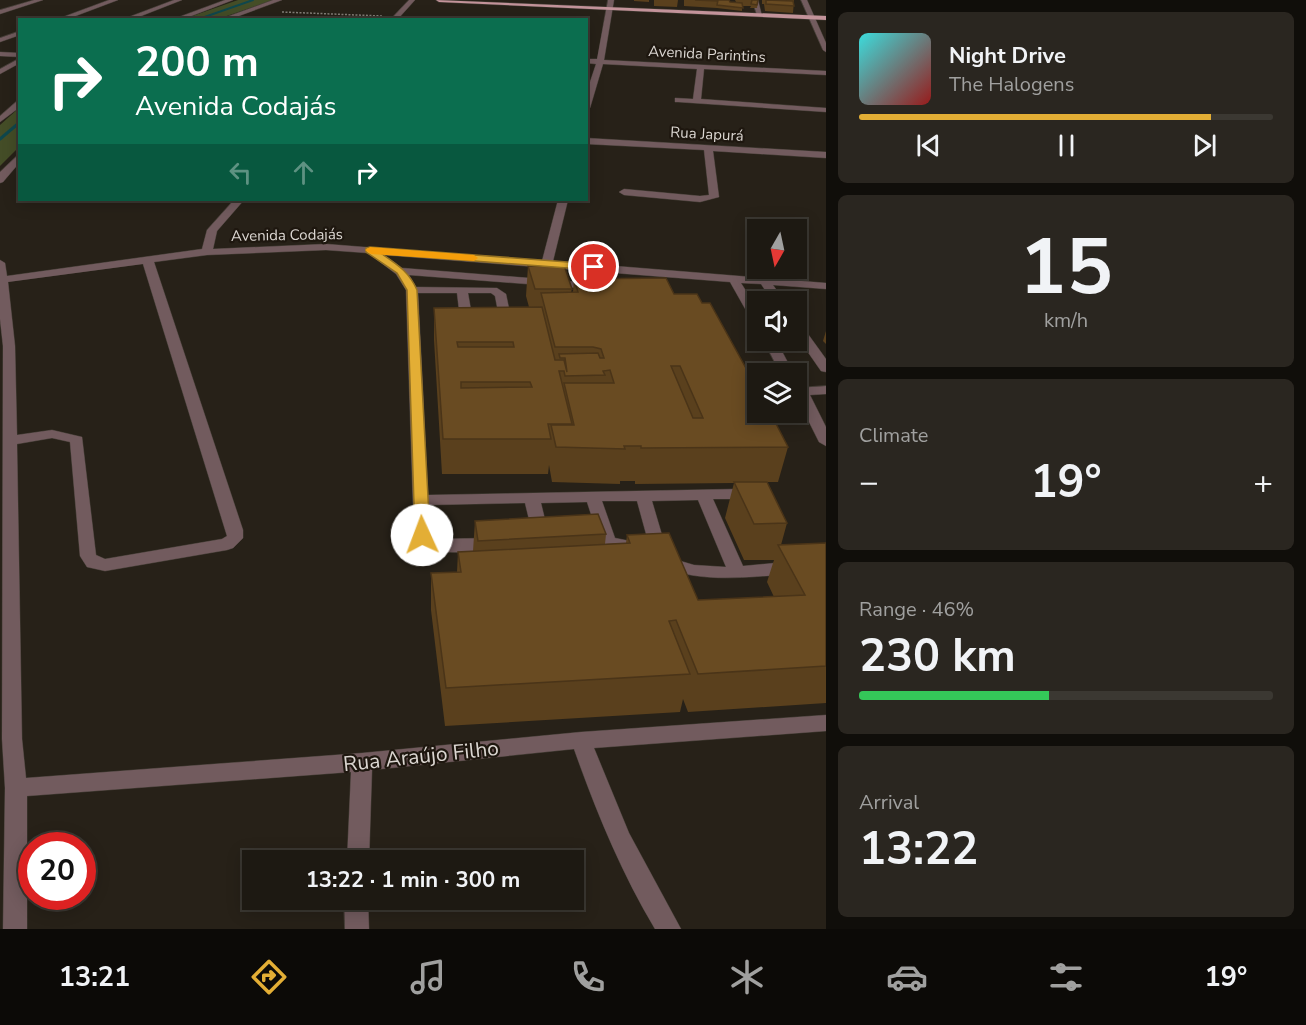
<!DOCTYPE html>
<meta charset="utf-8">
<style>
body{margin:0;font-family:"Nunito Sans",sans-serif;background:#2a2620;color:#f1f3f6;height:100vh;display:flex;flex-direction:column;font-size:22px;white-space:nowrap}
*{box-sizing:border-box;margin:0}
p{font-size:20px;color:#a0a09f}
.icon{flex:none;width:33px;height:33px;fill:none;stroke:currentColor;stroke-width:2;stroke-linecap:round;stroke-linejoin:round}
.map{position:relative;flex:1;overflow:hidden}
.side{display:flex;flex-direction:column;gap:12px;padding:12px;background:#100e0a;width:480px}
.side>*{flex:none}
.top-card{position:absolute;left:18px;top:18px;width:570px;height:183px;border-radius:0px;box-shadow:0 3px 15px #0003,0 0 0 2px #3b3832;background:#0b6e4f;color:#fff;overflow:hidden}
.needle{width:39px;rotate:189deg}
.tools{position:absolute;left:747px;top:219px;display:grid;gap:12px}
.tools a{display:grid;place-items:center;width:60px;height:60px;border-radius:0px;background:#1d1912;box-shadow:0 3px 15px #0003,0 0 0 2px #3b3832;font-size:30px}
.speed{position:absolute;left:18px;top:832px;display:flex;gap:12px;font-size:30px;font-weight:700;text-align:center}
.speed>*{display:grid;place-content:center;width:78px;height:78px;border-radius:50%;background:#1d1912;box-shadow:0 3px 15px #0003,0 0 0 2px #3b3832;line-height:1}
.speed .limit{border:9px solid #d22;background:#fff;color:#111}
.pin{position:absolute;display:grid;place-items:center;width:51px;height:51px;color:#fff;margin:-26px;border:3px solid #fff;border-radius:50%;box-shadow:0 2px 6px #0007}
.me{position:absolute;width:66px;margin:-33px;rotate:358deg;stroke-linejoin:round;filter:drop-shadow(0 0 4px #0008)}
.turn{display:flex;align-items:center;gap:21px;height:126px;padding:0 18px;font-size:27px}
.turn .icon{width:78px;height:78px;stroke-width:2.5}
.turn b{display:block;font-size:42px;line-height:51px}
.lanes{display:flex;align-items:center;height:57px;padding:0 18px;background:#0003;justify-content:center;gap:30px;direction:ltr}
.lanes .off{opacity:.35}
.big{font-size:45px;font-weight:700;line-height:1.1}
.side .tile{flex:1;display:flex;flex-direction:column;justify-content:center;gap:9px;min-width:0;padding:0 21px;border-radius:9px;background:#2a2620}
.side .dial{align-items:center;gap:0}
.dial b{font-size:78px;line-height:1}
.song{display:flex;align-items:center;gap:18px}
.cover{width:72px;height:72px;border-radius:9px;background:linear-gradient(135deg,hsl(180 70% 55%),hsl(0 70% 35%))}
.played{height:6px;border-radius:3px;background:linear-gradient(90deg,#e3ae35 85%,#3b3832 85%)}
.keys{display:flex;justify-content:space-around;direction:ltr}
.heat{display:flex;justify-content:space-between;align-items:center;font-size:33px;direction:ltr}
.charge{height:9px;border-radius:4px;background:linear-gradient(90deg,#34c759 46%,#3b3832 0)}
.trip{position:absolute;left:242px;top:850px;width:342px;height:60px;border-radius:0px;background:#1d1912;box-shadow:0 3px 15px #0003,0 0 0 2px #3b3832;font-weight:700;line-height:60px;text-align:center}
.dock{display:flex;height:96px;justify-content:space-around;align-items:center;background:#0c0a07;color:#a0a09f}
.dock .icon{width:42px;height:42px}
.dock .current{color:#e3ae35}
.dock b{font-size:27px;color:#f1f3f6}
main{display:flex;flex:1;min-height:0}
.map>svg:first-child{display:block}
.green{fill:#444d27}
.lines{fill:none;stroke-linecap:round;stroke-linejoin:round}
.stream-far1{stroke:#0f474d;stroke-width:2}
.stream{stroke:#0f474d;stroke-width:3}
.minor-casing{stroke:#443e36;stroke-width:1}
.major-casing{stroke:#443e36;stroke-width:1}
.path{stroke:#847f78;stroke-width:1.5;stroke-dasharray:2 1.5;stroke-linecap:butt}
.minor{fill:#725b5e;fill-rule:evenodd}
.major{fill:#c3939a;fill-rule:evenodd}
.wall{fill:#5a401d}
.building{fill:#694b22;stroke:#4a3418;stroke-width:1.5;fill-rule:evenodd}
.route{fill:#e3ae35;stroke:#947122;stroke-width:1.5}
.slow{fill:#f59e0b}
.labels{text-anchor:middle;stroke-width:4.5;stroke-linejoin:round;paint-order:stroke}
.far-street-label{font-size:15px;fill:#dbd6d1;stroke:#1e170f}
.near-street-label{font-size:21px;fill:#dbd6d1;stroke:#1e170f}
</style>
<main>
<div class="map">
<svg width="826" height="929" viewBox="0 0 826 929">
<rect width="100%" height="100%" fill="#272118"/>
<g class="green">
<path d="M238 0H274L218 19 181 20Z"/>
<path d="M19 108V147L0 166V125Z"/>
</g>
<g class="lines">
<path class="stream-far1" d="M196 20 253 0"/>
<path class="stream" d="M0 139 20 122"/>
<defs>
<g id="minor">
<path d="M34 0H43L0 14V10Z"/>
<path d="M109 0H118L65 20H55Z"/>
<path d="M174 0H182L131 20H121Z"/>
<path d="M225 0H233L181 20H171Z"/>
<path d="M273 0H282L228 20H218Z"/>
<path d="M409 0H415L397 20H390Z"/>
<path d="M608 0H614L604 60 826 71V75L704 69 701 99 826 108V112L678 102H675V98L693 99 697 69 603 64 590 108 586 110V94L596 64 586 63V59H597Z"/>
<path d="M752 0H758L762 16 757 15Z"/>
<path d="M801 0H807L826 43V52L823 50Z"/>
<path d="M20 31V35L0 42V38Z"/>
<path d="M0 52 20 53V57L0 56Z"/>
<path d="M20 58V63L0 74V69Z"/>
<path d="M17 101H20V107L0 122V116Z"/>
<path d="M586 138 826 152V158L713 151 719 197 700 202 624 195 619 192 624 189 700 196 709 195 704 150 586 144Z"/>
<path d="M20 153V162L3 182 0 183V172Z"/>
<path d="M234 200H244L217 231 213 249 326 244 542 261 558 200H568L553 261 826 283V289L773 285 785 302H773L761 284 741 283 758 310V325L752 321 730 282 384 255 402 268 592 283 598 286 592 289 409 275 416 287 497 288 506 294 511 318 502 326H494L492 323 499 317 495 296 491 293H468L472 316 480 323 474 327 460 318 457 293H418L428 495 738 489 756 495 758 498 750 503 737 499H713L743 566 775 563 778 556H790L793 564 785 573 779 575C738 578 700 582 661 567L659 563 661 559 667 557 694 565 726 567 698 500 652 501 667 552 665 556H653L651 552 637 501H602L615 538 640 543 642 547 640 551 634 553 581 545 579 541 581 537 598 536 587 502 541 503 549 536 547 540H535L533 536 525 503 429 505 430 535 435 539 494 538 500 540 502 544 500 548 494 550C469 550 429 561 414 535L406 290 396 274 368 253 326 250 207 255 154 262 243 530V538L233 548 227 550 105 571 87 567 80 556 70 442 52 438 17 444 22 739 26 778 362 753 581 732 826 715V731L594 748 629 833 681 929H655C621 872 596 811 574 749L372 770 369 861H347L351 772 27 796V929H3L5 788 2 739 3 346 0 319V260L5 263 7 276 202 249 207 230ZM143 264 227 536 222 539 105 559 96 555 82 437 52 430 17 435 15 346 8 282Z"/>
<path d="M796 322 800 323 826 359V372L821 371 796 335Z"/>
<path d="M763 340H776L794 374H781Z"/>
<path d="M826 386V394L810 395 826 427V446L819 442 796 396V388Z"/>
<path d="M344 900H368L369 929H345Z"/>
</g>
<path id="major" d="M436 0 826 16V20L439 2Z"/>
</defs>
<use href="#minor" class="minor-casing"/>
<use href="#major" class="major-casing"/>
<path class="path" d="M282 12 382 16"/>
<use href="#minor" class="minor"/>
<use href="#major" class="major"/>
</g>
<g class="wall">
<path d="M634 0H649V2L634 1Z"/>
<path d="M654 0H684H678L677 7 654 6Z"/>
<path d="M684 0H729L730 2H736L735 0H758L757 8H750L751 6H742V11L717 8 684 6Z"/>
<path d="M756 0H794L793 13 765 11 764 4H762V0Z"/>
<path d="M576 254 596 270 594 279 674 294 702 303 788 447 778 482H767L787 523 781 545 826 543V703L688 712 683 699 680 712 445 726 431 610V573L457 572 458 552 473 551 475 521 606 534 605 544 626 543 627 535 698 600 774 597 767 582 774 560H744L725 518 734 483 635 484V481H620V484L552 482 549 465 548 474H442L434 340V308L529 307 526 296 528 266 572 289 571 292H573Z"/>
<path d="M826 331V344L823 341Z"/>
</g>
<g class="building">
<path d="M695 0H718V1Z"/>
<path d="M718 0H729L730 2 742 3 743 8 717 5Z"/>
<path d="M752 0H758L757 5 751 4Z"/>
<path d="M766 0 793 1 794 6 766 4Z"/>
<path d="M576 254H590L596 270 581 269Z"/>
<path d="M564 265 572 289H535L528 266Z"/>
<path d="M666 278 674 294H697L702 303H710L758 390V412H770L788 447 641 448V446H624L625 449 556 447 551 425H574L564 383H614L610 370 603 371 605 375 565 376 564 371H559L572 424H548L551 439H443L434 308 542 307 555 360H564L567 372 565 358H560L559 354 598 353 600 358H604L601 349 593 347H555L541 293 578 292 574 279ZM457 342H513L514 347H458ZM671 366H680L703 418H693ZM461 382H530L532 387 461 388Z"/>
<path d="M734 482H767L787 523 754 524Z"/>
<path d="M598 514 606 534 478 541 475 521Z"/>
<path d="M669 533 698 600 805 595 778 545 826 543V666L698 674 676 620 669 621 690 674 446 688 431 573 461 572 458 552 630 543 627 535Z"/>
</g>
<path class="route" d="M370 247 594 264 599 267 594 270 382 254C398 265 409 272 417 290L430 535 422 540 415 535 407 290 397 273 366 252V248Z"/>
<path class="slow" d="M370 247 474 255 478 258 474 261 371 254 365 250Z"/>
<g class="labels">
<g class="far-street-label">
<text transform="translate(707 54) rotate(3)" y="5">Avenida Parintins</text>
<text transform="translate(707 134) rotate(3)" y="5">Rua Japurá</text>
<text transform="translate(287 235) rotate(-1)" y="5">Avenida Codajás</text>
</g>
<g class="near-street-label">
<text transform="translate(421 756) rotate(-6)" y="7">Rua Araújo Filho</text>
</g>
</g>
</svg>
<div class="tools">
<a><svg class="needle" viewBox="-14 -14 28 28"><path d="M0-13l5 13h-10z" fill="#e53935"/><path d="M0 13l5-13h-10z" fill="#a0a09f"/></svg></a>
<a><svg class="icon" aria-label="sound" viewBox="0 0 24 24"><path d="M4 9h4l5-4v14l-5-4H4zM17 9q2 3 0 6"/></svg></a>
<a><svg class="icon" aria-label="layers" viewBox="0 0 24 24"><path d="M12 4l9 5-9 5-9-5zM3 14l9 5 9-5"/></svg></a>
</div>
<div class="speed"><div class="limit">20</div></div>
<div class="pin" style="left:594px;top:267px;background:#d93025"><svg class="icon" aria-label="arrive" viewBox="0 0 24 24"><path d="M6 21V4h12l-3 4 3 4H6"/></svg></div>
<svg class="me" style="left:422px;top:535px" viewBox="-20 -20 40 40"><circle r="19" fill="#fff"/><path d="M0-13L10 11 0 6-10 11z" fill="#e3ae35"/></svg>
<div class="trip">13:22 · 1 min · 300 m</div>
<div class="top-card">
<div class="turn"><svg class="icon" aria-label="right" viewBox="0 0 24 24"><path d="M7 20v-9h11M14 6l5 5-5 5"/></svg><div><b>200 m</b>Avenida Codajás</div></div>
<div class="lanes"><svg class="icon off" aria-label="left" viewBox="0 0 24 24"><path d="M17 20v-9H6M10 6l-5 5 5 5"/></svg><svg class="icon off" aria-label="ahead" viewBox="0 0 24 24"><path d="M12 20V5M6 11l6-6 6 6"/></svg><svg class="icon" aria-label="right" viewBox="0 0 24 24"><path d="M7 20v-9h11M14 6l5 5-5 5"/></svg></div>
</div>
</div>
<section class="side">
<div class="tile">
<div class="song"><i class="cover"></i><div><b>Night Drive</b><p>The Halogens</p></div></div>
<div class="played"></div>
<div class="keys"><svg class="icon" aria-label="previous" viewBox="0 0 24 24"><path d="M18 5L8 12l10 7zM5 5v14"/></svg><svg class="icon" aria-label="pause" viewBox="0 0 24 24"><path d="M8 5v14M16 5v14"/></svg><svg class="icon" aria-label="next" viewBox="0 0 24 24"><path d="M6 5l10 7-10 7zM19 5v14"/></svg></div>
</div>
<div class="tile dial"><b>15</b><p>km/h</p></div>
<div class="tile"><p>Climate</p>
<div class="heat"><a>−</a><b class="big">19°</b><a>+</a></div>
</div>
<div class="tile"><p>Range · 46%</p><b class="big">230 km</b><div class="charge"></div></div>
<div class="tile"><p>Arrival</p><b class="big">13:22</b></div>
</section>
</main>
<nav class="dock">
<b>13:21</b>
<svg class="icon current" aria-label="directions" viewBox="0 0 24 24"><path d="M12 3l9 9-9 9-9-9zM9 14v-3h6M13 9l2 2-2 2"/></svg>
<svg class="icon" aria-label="music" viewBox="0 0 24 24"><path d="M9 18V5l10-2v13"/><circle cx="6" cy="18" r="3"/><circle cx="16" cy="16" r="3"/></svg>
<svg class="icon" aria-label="phone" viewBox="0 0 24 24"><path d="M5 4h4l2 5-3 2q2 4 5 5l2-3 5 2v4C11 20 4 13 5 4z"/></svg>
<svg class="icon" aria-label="climate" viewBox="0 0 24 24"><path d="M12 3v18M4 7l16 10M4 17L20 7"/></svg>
<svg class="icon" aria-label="car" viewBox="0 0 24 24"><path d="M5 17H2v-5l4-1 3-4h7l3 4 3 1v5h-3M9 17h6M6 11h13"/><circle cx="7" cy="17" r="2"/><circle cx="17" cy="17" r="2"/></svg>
<svg class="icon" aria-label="filters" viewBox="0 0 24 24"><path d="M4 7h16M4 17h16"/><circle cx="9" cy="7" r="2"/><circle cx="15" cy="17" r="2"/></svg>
<b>19°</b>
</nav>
